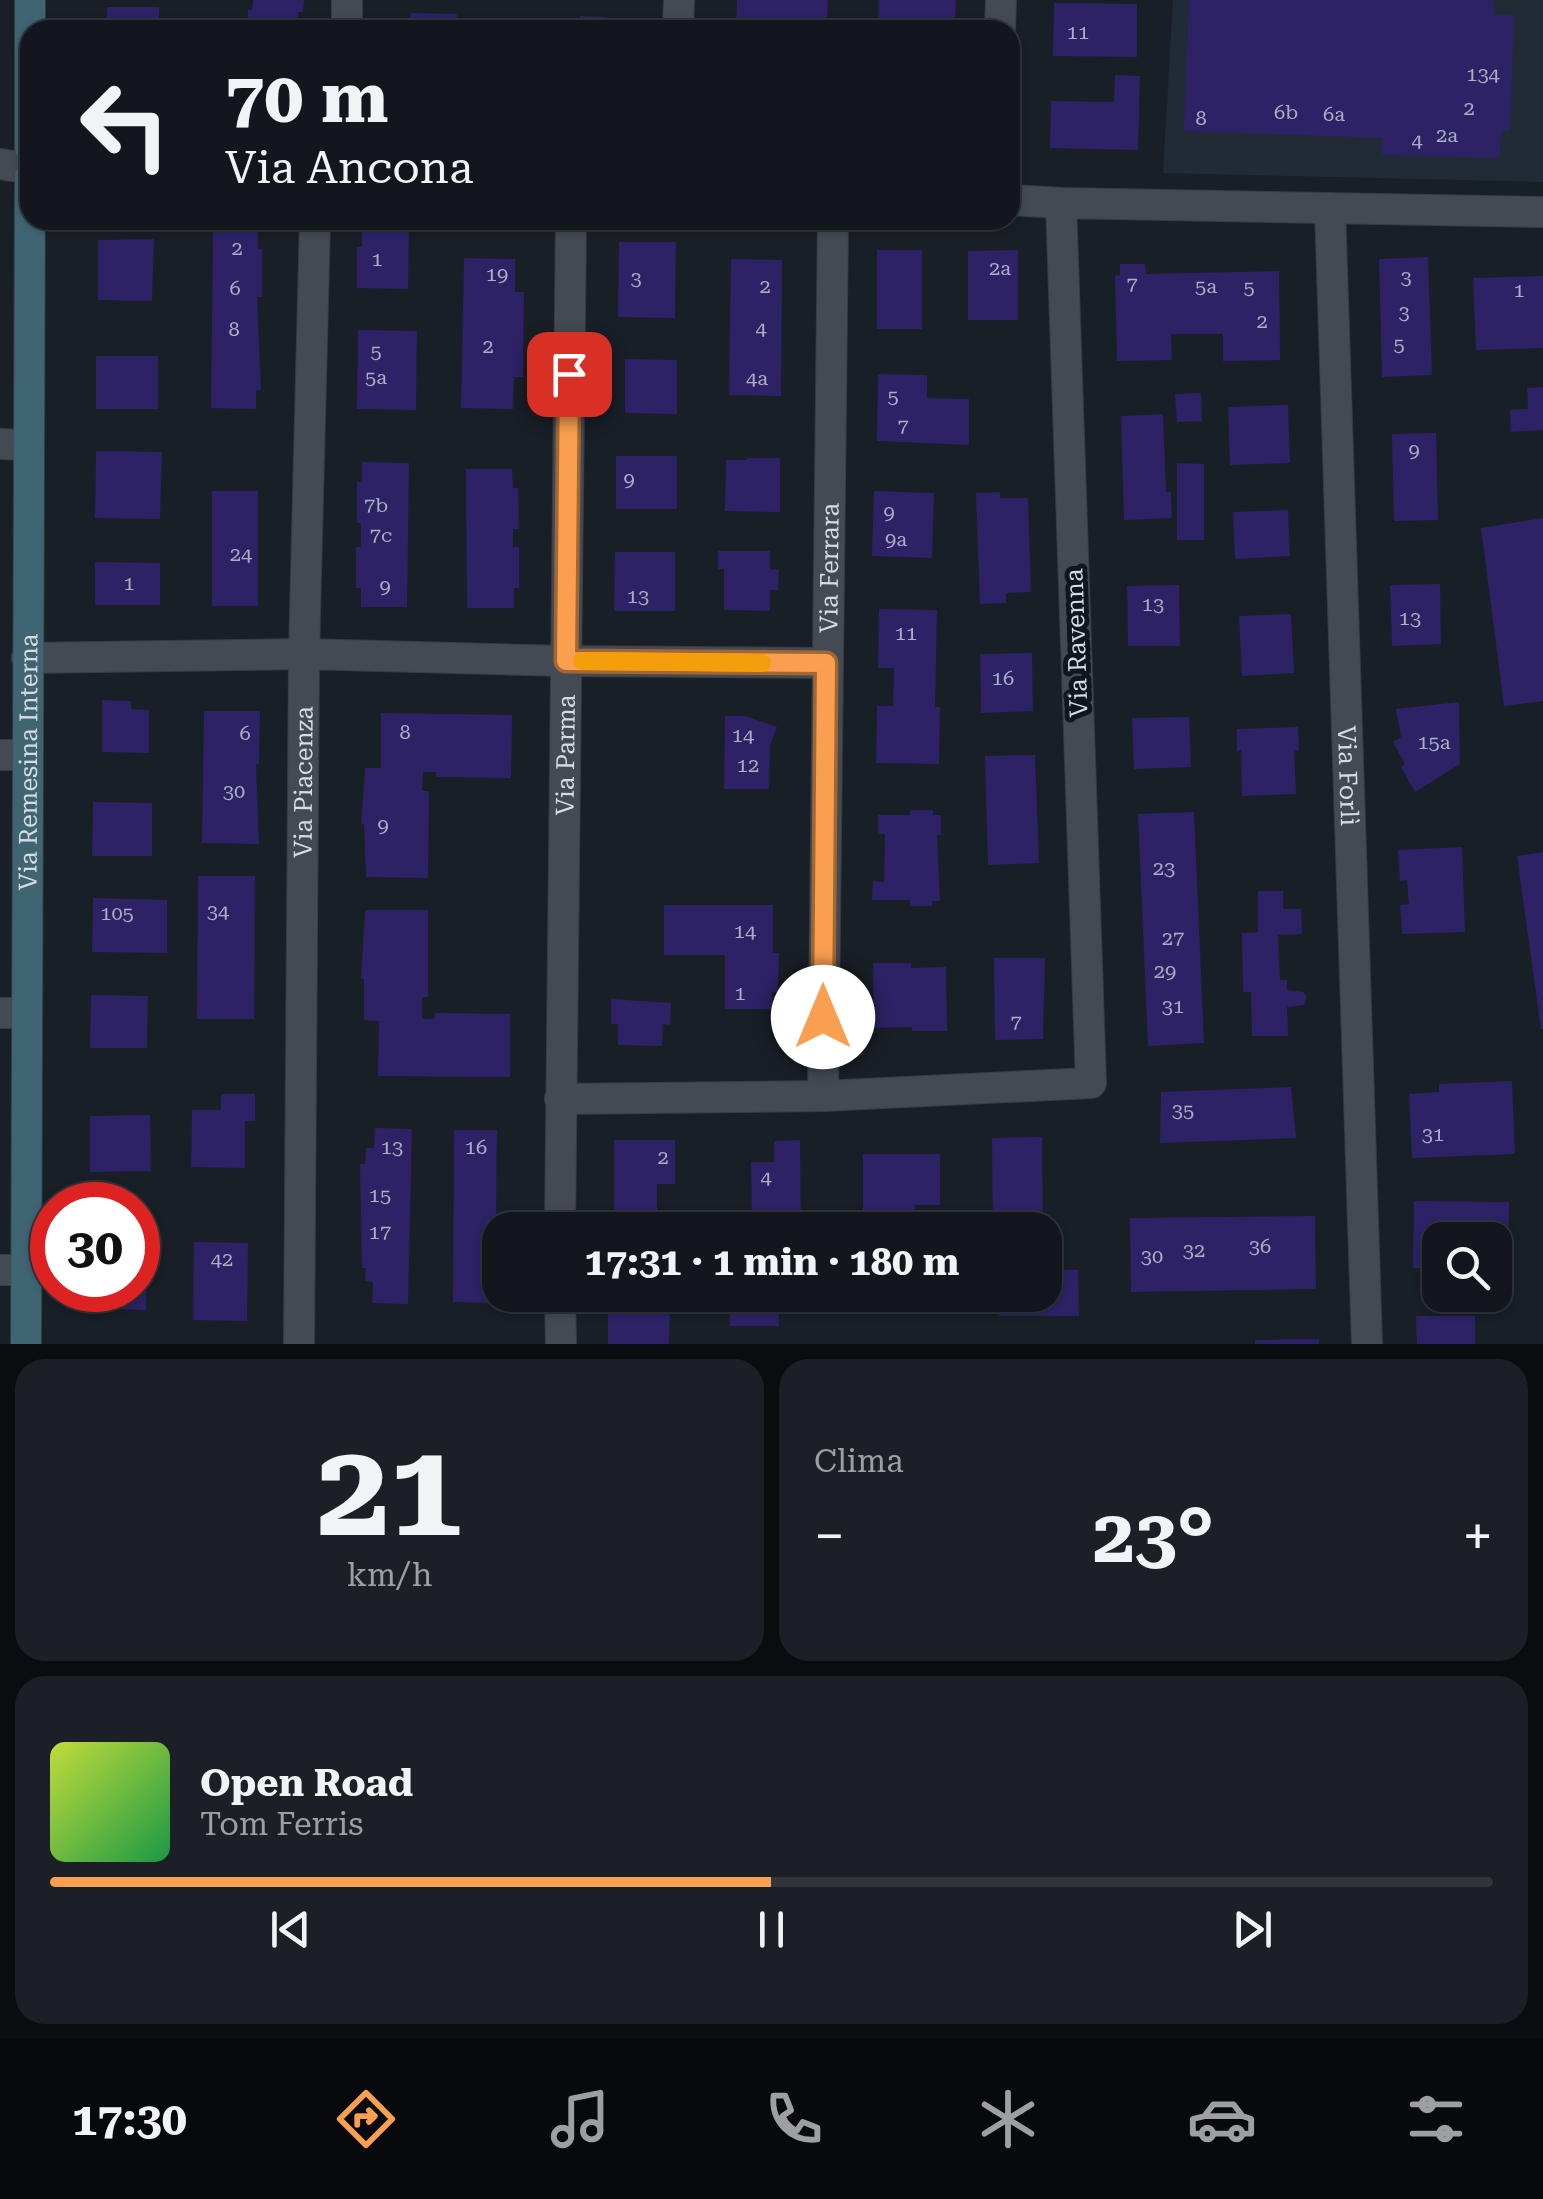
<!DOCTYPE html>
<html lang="it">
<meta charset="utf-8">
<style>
body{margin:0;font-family:"Roboto Serif",serif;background:#1c2026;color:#f1f3f6;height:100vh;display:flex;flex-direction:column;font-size:38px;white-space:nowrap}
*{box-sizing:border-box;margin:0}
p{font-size:32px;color:#9d9fa4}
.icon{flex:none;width:55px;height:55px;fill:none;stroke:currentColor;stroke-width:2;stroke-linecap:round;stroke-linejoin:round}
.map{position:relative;height:1344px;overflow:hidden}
.drawer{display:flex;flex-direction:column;gap:15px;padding:15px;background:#0a0d10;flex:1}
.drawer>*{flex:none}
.top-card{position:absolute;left:20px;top:20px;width:1000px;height:210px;border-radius:30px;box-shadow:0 2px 8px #0004,0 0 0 2px #32363b;background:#13171d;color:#f1f3f6;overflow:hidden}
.buttons{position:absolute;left:1422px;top:1222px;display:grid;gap:20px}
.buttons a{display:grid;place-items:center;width:90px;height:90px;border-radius:20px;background:#13171d;box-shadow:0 2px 8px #0004,0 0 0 2px #32363b;font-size:50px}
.speed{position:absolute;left:30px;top:1182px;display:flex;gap:20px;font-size:50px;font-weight:700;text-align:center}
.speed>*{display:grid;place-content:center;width:130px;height:130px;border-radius:50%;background:#13171d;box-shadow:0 2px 8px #0004,0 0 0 2px #32363b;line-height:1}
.speed .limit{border:15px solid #d22;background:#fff;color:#111}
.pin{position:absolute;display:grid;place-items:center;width:85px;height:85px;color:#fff;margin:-42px;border-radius:20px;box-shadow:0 5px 15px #0006}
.me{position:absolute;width:110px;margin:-55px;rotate:0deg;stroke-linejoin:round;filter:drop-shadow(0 0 8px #0008)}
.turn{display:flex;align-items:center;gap:35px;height:210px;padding:0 40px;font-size:45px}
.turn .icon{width:130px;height:130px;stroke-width:2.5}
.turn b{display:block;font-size:70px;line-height:85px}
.big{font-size:75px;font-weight:700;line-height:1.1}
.drawer .card{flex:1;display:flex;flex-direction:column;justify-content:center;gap:15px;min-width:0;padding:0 35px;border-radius:30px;background:#1c2026}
.drawer .dial{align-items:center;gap:0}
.dial b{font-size:130px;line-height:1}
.song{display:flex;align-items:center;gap:30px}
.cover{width:120px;height:120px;border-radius:15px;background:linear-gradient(135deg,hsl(70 70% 55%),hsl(140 70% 35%))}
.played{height:10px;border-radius:5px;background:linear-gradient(90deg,#fa9f4f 50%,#32363b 50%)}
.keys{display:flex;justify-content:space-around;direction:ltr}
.heat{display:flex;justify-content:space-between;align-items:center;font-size:55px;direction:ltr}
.drawer .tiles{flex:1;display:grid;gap:15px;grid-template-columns:1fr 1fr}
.card:last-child{grid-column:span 2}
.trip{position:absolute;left:482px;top:1212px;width:580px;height:100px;border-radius:30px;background:#13171d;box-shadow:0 2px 8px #0004,0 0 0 2px #32363b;font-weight:700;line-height:100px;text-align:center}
.tab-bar{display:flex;height:160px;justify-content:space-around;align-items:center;background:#08090c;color:#9d9fa4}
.tab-bar .icon{width:70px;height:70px}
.tab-bar .current{color:#fa9f4f}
.tab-bar b{font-size:45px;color:#f1f3f6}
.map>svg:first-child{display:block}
.built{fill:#212b36}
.building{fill:#2d2265}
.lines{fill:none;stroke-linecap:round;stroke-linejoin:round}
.street-casing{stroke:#373c41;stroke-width:32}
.secondary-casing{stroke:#373c41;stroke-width:32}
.street{stroke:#434a53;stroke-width:30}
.secondary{stroke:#3f6573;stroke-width:30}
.route-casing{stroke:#a26733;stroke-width:25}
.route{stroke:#fa9f4f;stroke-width:18}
.slow{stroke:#f59e0b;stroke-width:18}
.labels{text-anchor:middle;stroke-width:10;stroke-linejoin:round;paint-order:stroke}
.number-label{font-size:20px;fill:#acaec2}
.street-label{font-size:25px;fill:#d7dce1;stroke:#10161d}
</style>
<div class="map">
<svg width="1543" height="1344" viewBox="0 0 1543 1344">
<rect width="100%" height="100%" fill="#191f27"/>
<path class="built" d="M1173 0H1543V182L1163 173Z"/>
<g class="building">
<path d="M253 0H304L303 12H298V30H247L248 10H252Z"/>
<path d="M737 0H828L827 30H736Z"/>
<path d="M879 0H956L955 30H878Z"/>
<path d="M1189 0H1493V15H1514L1510 131 1501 130 1500 158 1382 155 1383 138 1184 131Z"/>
<path d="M1054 3 1137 4V57L1053 56Z"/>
<rect x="107" y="7" width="52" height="23"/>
<path d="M411 13 457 14 456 30H410Z"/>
<path d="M580 16 607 17 606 30H561V18L580 19Z"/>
<path d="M1115 75 1140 76 1138 150 1050 148 1051 101 1114 102Z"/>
<path d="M362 226 409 227 408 289 357 288V247H362Z"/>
<path d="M213 229H258V249H262V297H257L261 390H256V409L211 408Z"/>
<path d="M154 239 152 301 98 300V240Z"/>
<path d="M619 242H676L675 318 618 317Z"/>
<rect x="877" y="250" width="45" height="79"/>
<path d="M1018 250V320H968V251Z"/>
<path d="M1428 257 1432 375 1382 377 1379 259Z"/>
<path d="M464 258 515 259V292H524L523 377H514L513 409 461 408Z"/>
<path d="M731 259 782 260 781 396 729 395Z"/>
<path d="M1120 264H1145L1146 274 1279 271 1280 360 1223 361V334H1171L1172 360 1117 361 1115 276 1120 275Z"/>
<path d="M1543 276V348L1476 350 1473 278Z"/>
<path d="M358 330 417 331 416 410 357 409Z"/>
<rect x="96" y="356" width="62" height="53"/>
<path d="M625 359 677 360V414L625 413Z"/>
<path d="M878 374 927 375V398L969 399V445L877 441Z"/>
<path d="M1543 387V430L1511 432 1510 410 1528 409 1527 388Z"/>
<path d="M1201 393 1202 421 1177 422 1175 394Z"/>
<path d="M1288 405 1290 463 1230 465 1228 407Z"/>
<path d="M1163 414 1166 492H1171L1172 518 1124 520 1121 416Z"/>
<path d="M1436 433 1438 520 1394 521 1392 434Z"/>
<path d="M96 451 162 452 160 519 95 518Z"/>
<rect x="616" y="456" width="61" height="53"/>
<path d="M747 458H780V512L725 511 726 460H747Z"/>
<path d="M362 462 409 463 407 607H361V588H356V547H361V523H357V482H362Z"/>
<path d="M1177 463 1204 464V540H1177Z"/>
<path d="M466 469H512L513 488H518L519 529H513V547H519V588H514V608H467Z"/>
<rect x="212" y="491" width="46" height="115"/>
<path d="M874 491 934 493 932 558 872 556Z"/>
<path d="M1000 492V498H1028L1031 592 1006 593V603L980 604 976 493Z"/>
<path d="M1288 510 1290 556 1235 559 1233 512Z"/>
<path d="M1543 518V701L1504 706 1481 528Z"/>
<path d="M718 551H770V569L779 570 778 590H770V611L724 610V569H718Z"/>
<path d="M615 552H675V611H614Z"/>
<path d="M95 562 160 563V605H95Z"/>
<path d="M1440 584 1441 644 1392 646 1390 585Z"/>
<path d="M1179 585 1180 646H1128L1127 586Z"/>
<path d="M879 609 937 610 935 707H940L939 764 876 763 877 706H893L894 668H878Z"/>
<path d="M1291 614 1294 673 1242 676 1239 616Z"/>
<path d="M1032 653 1033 711 981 713 980 654Z"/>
<path d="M102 700 131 701V709L149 710V753L102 752Z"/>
<path d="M1459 702 1460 764 1415 792 1401 767 1405 764 1393 742 1401 737 1396 709Z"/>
<path d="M204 711H260L259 764H256L259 844 202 843Z"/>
<path d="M381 713 512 715 511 778 436 777V772H423L422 791H429L428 878 366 877 364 824 361 825 365 768H381Z"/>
<path d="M725 716H745L777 727 770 745 769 789H724Z"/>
<path d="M1189 717 1191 767 1134 769 1132 718Z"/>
<path d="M1298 727 1299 750H1294L1296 794 1242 796 1241 750 1237 751V729Z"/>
<path d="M1035 755 1039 863 988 865 985 756Z"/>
<path d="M93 802 152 803V856H92Z"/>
<path d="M910 810H933V815H941V835H937L940 901H932V906H910V900H872L873 881 884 882 885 834H878V815H910Z"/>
<path d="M1194 812 1204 1043 1148 1046 1138 814Z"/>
<path d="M1462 847 1465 932 1402 934 1400 905 1409 904 1407 880 1400 881 1398 850Z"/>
<path d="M1543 852V1029H1541L1517 856Z"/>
<path d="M198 876H255L254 1019H197Z"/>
<path d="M1258 891H1283V909H1301L1302 934 1278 935 1280 980H1287V990L1303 992 1307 997 1304 1005 1287 1007 1288 1036H1252L1251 992H1243L1242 933 1258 932Z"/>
<path d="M93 898 167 900V953L92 952Z"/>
<path d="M664 905H773V953H779L778 992H772V1009H725V955H664Z"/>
<path d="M365 910H428V997H422V1019H434L435 1013 510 1014V1077L378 1076 379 1021 364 1020V979H361Z"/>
<path d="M994 958H1045L1043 1039 995 1040Z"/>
<path d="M873 963H911V968L946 967 947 1031H912V1027L874 1028Z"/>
<path d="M91 995 148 996 147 1048H90Z"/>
<path d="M611 999 671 1003 670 1025 663 1024 662 1046 618 1045V1024H611Z"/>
<path d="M1512 1081 1515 1154 1412 1158 1409 1094 1439 1092V1084Z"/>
<path d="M1291 1087 1296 1138 1160 1143 1161 1092Z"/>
<path d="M221 1094H255V1121H245V1168L191 1167 192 1110H221Z"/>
<path d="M150 1115 151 1171 90 1172V1116Z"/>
<path d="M375 1128 412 1129 408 1304 372 1303 373 1282 365 1281 366 1268H362L360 1164H365L366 1148H374Z"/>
<path d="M454 1130H497L495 1303 453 1302Z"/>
<path d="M1042 1137 1043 1230H993L992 1138Z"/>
<path d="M614 1140H675V1184H657V1212H614Z"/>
<path d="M800 1140 801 1230H752L751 1162H774V1141Z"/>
<path d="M863 1154H940V1205H915L916 1230H863Z"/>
<path d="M1414 1201 1509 1202 1508 1269H1495V1240H1440V1268H1413Z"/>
<path d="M1315 1216 1316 1289 1131 1292 1130 1218Z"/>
<path d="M194 1242 248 1243 247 1321 193 1320Z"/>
<path d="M138 1251H147L146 1310 88 1308 89 1290H138Z"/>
<path d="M1045 1270H1078L1079 1316H999V1295H1045Z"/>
<path d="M608 1295H670L669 1344H608Z"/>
<path d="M729 1295H778L779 1326H730Z"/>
<path d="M1416 1316H1475V1344H1417Z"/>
<path d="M1319 1339V1344H1255V1340Z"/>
</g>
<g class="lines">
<defs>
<g id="street">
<path d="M347 30V0"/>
<path d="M678 30 679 0"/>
<path d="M1000 30 1001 0"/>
<path d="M0 164 30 169"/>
<path d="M1010 200 1061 203 1543 212"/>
<path id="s1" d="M1330 208 1367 1344"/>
<path d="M0 444 28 445"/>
<path d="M27 658 304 654 566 661 826 663"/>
<path d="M0 755H27"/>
<path d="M0 1013H27"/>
<path id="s2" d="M823 1096 833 220"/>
<path d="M560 1099 823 1096 1091 1083 1061 203"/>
<path id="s3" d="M560 1230 571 220"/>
<path d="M0 1270H26"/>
<path d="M560 1295 561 1344"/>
<path id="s4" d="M299 1344 304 654 315 220"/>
</g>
<g id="secondary">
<path d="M30 0V148"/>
<path id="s5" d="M26 1344 30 177"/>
</g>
</defs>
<use href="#street" class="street-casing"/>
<use href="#secondary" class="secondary-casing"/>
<use href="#street" class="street"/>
<use href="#secondary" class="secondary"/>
</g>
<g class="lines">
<defs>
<path id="route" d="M569 374 566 661 826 663 823 1017"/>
</defs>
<use href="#route" class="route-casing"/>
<use href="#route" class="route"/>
<path class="slow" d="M582 661 762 663"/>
</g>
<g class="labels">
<g class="number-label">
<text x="1078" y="39">11</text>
<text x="1483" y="81">134</text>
<text x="1469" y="115">2</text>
<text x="1286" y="119">6b</text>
<text x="1334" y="121">6a</text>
<text x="1201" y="125">8</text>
<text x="1447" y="142">2a</text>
<text x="1417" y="147">4</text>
<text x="237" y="255">2</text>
<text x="377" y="266">1</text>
<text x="1000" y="275">2a</text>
<text x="497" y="281">19</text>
<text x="1406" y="284">3</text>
<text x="636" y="285">3</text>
<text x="1132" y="291">7</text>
<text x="765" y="293">2</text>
<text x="1206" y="293">5a</text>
<text x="1249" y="294">5</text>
<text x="235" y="295">6</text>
<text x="1519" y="297">1</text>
<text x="1404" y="319">3</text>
<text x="1262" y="328">2</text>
<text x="761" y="335">4</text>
<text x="234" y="336">8</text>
<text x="1399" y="351">5</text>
<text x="488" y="353">2</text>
<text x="376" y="358">5</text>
<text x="376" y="384">5a</text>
<text x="757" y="385">4a</text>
<text x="893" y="403">5</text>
<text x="903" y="433">7</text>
<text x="1414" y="457">9</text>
<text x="629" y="486">9</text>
<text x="376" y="512">7b</text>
<text x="889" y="519">9</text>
<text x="381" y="542">7c</text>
<text x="896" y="546">9a</text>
<text x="241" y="561">24</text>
<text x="129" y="590">1</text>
<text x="385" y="593">9</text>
<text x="638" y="603">13</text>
<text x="1153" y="611">13</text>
<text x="1410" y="625">13</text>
<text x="906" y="640">11</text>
<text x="1003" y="685">16</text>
<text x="405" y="739">8</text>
<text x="245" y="740">6</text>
<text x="743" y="742">14</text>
<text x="1434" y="749">15a</text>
<text x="748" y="772">12</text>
<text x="234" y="798">30</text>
<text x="383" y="832">9</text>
<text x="1164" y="875">23</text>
<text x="218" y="918">34</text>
<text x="117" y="920">105</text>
<text x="745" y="938">14</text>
<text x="1173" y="945">27</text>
<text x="1165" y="978">29</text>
<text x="740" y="1000">1</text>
<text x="1173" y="1013">31</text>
<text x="1016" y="1029">7</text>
<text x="1183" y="1117">35</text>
<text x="1433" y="1141">31</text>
<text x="392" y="1154">13</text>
<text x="476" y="1154">16</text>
<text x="663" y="1164">2</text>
<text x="766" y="1184">4</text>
<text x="380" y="1202">15</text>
<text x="380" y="1239">17</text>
<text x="1260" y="1253">36</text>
<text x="1194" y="1257">32</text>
<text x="1152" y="1263">30</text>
<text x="222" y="1266">42</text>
</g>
<g class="street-label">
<text dy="9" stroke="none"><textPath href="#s2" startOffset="528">Via Ferrara</textPath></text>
<text transform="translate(1076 643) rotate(-92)" y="9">Via Ravenna</text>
<text dy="9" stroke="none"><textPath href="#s3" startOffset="475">Via Parma</textPath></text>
<text dy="9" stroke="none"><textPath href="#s5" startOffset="582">Via Remesina Interna</textPath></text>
<text dy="9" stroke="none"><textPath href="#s1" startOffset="568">Via Forlì</textPath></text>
<text dy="9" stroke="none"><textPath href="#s4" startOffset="562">Via Piacenza</textPath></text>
</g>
</g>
</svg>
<div class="buttons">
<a><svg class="icon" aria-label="search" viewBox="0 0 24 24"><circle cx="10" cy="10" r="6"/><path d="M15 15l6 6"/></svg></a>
</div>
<div class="speed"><div class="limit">30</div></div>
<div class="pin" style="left:569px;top:374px;background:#d93025"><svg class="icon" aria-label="arrive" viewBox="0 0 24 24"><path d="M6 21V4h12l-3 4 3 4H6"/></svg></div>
<svg class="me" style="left:823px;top:1017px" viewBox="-20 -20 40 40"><circle r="19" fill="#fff"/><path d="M0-13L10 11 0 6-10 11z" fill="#fa9f4f"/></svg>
<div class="trip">17:31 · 1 min · 180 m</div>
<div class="top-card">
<div class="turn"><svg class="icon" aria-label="left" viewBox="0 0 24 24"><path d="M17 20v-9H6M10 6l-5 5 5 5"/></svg><div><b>70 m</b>Via Ancona</div></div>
</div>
</div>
<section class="drawer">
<div class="tiles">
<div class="card dial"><b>21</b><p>km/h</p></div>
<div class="card"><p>Clima</p>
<div class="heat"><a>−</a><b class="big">23°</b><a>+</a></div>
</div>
<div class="card">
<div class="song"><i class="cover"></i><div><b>Open Road</b><p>Tom Ferris</p></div></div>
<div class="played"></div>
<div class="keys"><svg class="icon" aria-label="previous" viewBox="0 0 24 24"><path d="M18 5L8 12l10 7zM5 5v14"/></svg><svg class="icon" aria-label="pause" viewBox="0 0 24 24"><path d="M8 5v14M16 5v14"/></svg><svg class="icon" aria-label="next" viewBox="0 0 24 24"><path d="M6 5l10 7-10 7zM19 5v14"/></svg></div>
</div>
</div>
</section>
<nav class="tab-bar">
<b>17:30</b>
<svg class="icon current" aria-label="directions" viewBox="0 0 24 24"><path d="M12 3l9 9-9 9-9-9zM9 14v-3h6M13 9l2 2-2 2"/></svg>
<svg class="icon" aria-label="music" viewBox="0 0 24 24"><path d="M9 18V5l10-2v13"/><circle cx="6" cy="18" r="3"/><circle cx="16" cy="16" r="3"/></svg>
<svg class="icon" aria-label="phone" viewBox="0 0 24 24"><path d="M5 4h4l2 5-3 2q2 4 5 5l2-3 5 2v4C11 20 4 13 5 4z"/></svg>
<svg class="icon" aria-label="climate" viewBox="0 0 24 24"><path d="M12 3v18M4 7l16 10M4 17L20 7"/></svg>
<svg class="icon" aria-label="car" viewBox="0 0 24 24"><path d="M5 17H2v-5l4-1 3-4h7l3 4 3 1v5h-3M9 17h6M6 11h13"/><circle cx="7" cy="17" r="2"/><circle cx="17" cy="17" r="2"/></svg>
<svg class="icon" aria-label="filters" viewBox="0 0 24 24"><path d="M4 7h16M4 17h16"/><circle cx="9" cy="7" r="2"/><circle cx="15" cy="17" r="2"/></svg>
</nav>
